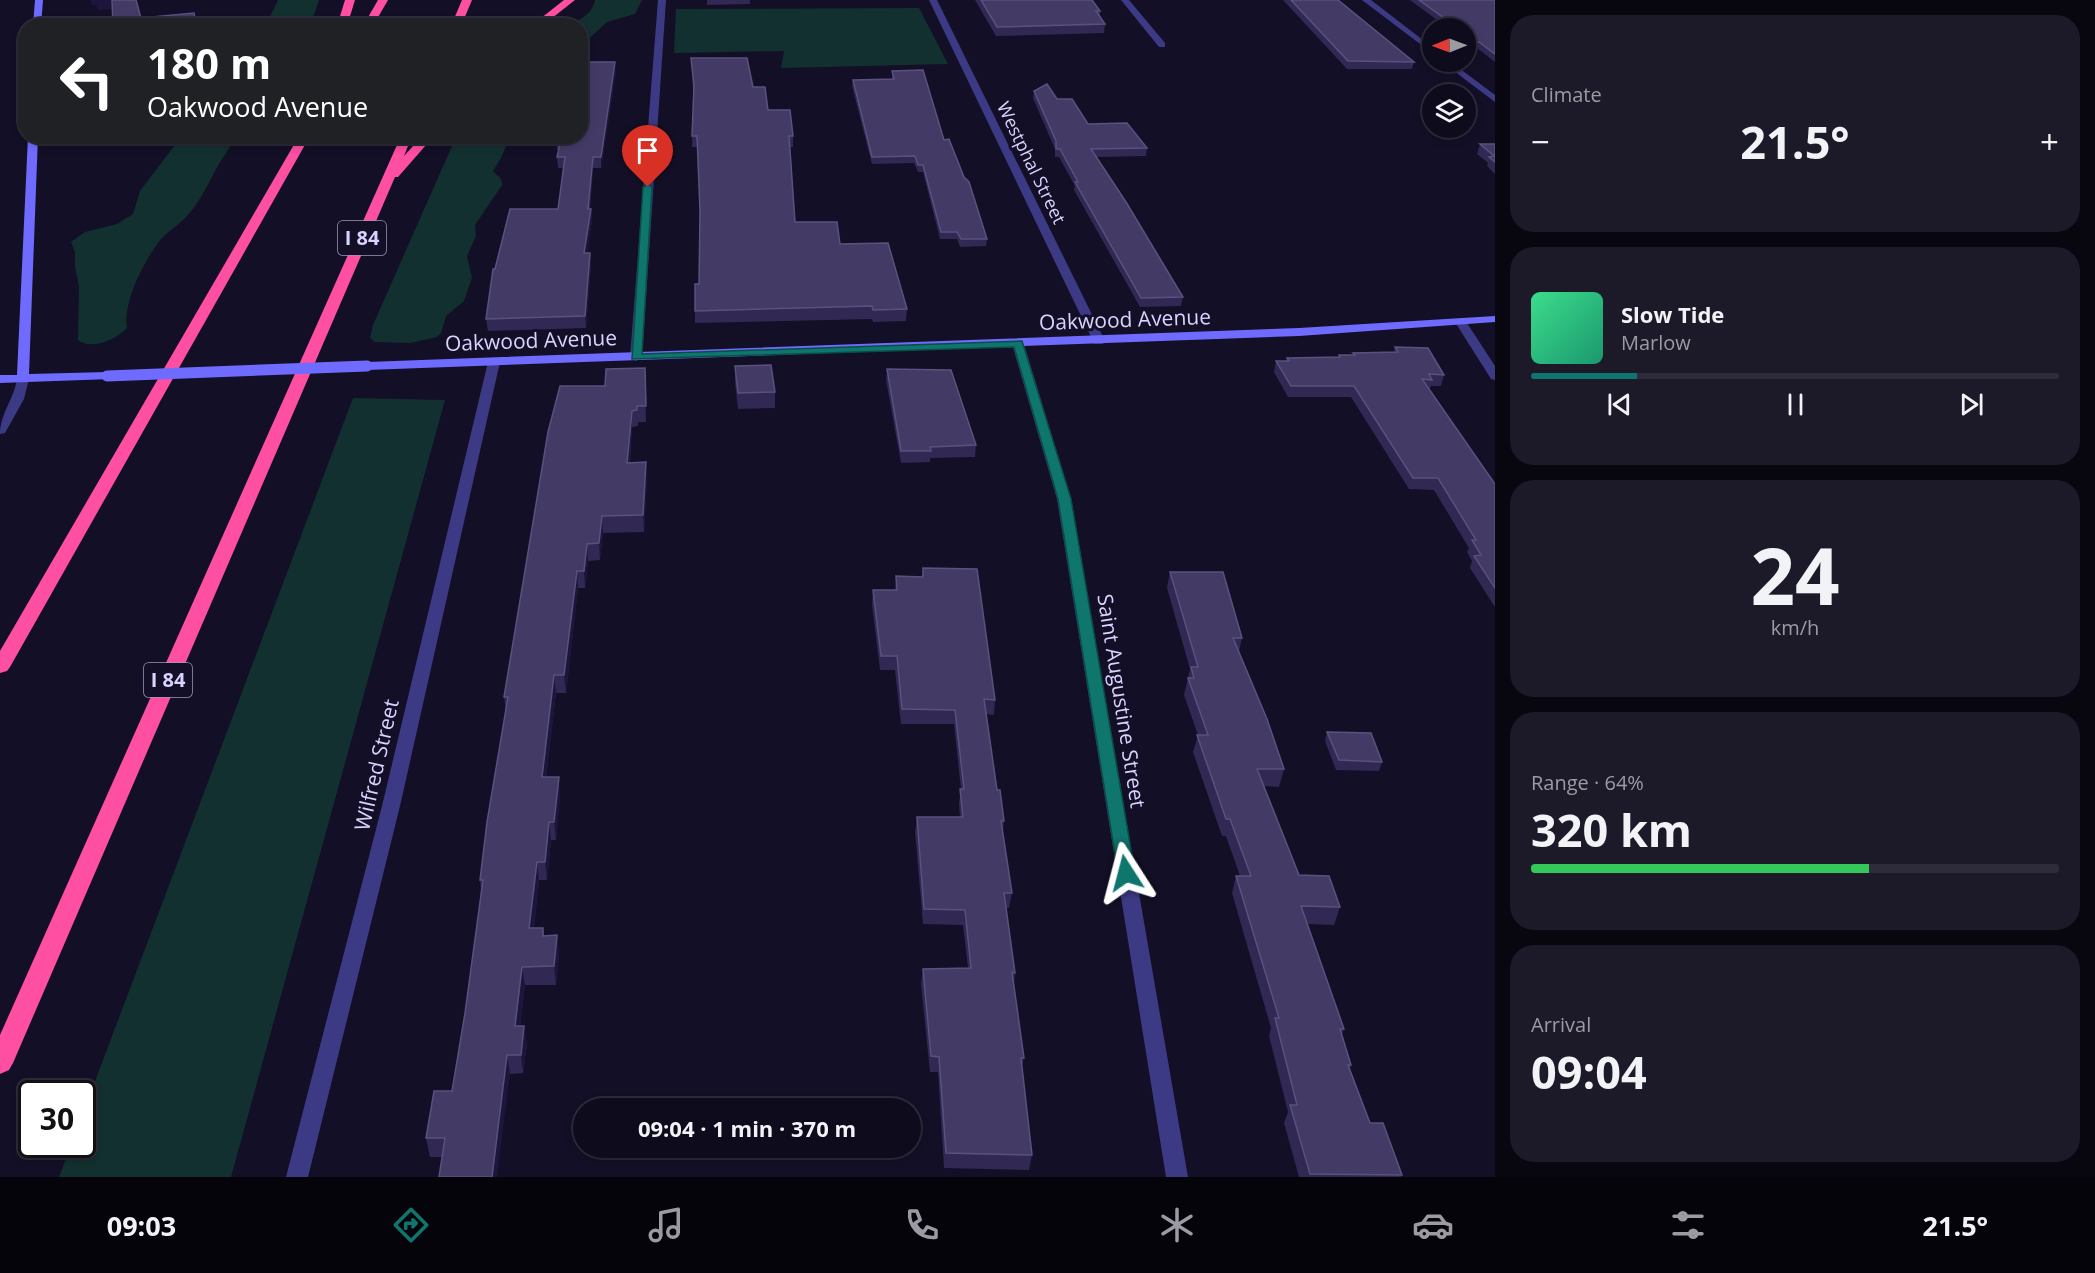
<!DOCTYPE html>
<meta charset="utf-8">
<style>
body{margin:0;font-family:"Open Sans",sans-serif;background:#1c1929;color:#f1f3f6;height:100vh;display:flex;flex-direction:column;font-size:22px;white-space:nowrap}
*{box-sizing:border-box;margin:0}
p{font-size:20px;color:#9b9ba3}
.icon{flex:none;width:33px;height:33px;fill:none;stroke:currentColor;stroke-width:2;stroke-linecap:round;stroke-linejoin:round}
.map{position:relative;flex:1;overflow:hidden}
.sheet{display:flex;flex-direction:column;gap:15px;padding:15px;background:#08060f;width:600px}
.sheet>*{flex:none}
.top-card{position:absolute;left:18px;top:18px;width:570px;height:126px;border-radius:24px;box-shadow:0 3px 9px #0003,0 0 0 2px #2e2b3b;background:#202124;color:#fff;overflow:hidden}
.needle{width:39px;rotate:269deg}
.buttons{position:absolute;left:1422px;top:18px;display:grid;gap:12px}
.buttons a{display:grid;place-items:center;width:54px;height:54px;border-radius:50%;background:#0e0b1c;box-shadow:0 3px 9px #0003,0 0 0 2px #2e2b3b;font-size:30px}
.speed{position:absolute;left:18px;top:1080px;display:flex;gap:12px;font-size:30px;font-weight:700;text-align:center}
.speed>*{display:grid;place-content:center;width:78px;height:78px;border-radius:50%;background:#0e0b1c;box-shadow:0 3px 9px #0003,0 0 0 2px #2e2b3b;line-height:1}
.speed .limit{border:3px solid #111;border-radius:9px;background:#fff;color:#111}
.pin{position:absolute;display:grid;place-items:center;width:51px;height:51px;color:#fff;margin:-62px -26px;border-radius:50% 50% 50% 0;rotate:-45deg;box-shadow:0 0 6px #0007}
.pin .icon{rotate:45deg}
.me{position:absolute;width:66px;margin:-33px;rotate:351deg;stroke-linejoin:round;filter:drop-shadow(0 0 4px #0008)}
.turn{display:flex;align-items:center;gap:21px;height:126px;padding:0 30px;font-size:27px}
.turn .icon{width:78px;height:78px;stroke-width:2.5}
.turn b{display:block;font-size:42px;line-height:51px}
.big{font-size:45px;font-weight:700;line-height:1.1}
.sheet .widget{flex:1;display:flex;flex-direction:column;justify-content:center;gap:9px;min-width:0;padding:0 21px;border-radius:24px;background:#1c1929}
.sheet .dial{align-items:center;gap:0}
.dial b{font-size:78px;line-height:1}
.song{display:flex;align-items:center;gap:18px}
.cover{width:72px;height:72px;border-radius:9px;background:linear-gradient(135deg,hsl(150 70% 55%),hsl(160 70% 35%))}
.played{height:6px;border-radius:3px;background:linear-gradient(90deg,#0f766e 20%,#2e2b3b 20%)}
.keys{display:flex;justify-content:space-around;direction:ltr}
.heat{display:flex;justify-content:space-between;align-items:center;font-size:33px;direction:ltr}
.charge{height:9px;border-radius:4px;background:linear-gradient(90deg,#34c759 64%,#2e2b3b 0)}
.trip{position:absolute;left:573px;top:1098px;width:348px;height:60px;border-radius:30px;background:#0e0b1c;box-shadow:0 3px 9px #0003,0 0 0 2px #2e2b3b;font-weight:700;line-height:60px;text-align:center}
.tab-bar{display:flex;height:96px;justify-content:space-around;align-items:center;background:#06040b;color:#9b9ba3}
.tab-bar .icon{width:42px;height:42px}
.tab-bar .selected{color:#0f766e}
.tab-bar b{font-size:27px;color:#f1f3f6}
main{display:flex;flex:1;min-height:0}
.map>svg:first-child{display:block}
.green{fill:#12302f}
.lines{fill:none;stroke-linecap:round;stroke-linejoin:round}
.street{fill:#3d3a85;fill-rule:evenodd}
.secondary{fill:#6f6bff;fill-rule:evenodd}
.highway{fill:#ff4fa3;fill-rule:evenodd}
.secondary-bridge{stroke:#6f6bff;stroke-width:11}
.wall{fill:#312854}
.shaded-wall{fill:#1d163a}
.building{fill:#433a66;stroke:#5a527e;stroke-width:1.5}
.route{fill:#0f766e;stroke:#0a4d48;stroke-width:1.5}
.labels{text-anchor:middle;stroke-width:6;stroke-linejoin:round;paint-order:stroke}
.far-street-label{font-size:18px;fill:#d9d4ff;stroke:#130f26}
.shield{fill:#130f26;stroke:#9e99be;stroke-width:1.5}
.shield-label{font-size:20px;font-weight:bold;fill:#d9d4ff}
.street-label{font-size:21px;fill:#d9d4ff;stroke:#130f26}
</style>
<main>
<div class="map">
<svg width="1495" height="1177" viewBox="0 0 1495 1177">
<rect width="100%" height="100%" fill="#130f26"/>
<g class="green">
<path d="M278 0H319L314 15 307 25H266Z"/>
<path d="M595 0H642L635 14 607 22 581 46 580 26 568 25C581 19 592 15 595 0Z"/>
<path d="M919 8 948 64 781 68 784 51 674 53 676 9Z"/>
<path d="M181 137H233C229 152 223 156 216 169 207 186 199 204 184 219 176 227 164 234 157 244 142 266 123 302 127 328 117 339 91 351 78 340L79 286 75 267V252L71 242 85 232 117 224 133 214 140 191Z"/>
<path d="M456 137H510L501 158 493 171 501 179 502 185 475 225 476 236 467 256 472 278 464 301 446 316 441 333 437 337 411 343 375 342 370 338 373 325Z"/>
<path d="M353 398 445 400 231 1177H59L71 1145 82 1144 83 1113Z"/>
</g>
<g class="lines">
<g class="street">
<path d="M658 0H666L642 357 636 361 630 357Z"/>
<path d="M929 0H937L1105 341 1103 344H1095L1093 341Z"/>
<path d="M1121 0H1129L1165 43V47H1159Z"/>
<path d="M1362 0H1371L1432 47V53Z"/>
<path d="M1442 62H1451L1495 95V102Z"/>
<path d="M1461 318 1465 320 1495 366V380L1491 379 1455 322Z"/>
<path d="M1018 340 1024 344 1071 499 1188 1177H1166L1057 499 1012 344Z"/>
<path d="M494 358 500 362 400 806 308 1177H286L382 806 488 362Z"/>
<path d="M23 375 29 379 24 399 5 433 0 434C0 414 14 399 17 379Z"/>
</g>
<g class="secondary">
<path d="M35 0H43L41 26H33Z"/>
<path d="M28 136H38L29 374 107 372 113 376 111 379 0 383V375H17Z"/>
<path d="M1495 316V322L1299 336 367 370 361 366 367 362 1299 328Z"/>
</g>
<g class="highway">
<path d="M345 0H355L347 26H337Z"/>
<path d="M378 0H388L373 26H363Z"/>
<path d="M462 0H472L461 26H451Z"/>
<path d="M564 0H575L542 26H531Z"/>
<path d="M299 136H310L10 667 7 671 0 673V651Z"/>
<path d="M401 136H412L404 156 422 136H434L398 177H395L13 1063 9 1070 0 1074V1035Z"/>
</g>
<path class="secondary-bridge" d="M107 376 367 366"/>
</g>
<g class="wall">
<path d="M707 0H750V4L707 5Z"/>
<path d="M975 0H1092L1100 11V17L1105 24 1104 33 996 36Z"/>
<path d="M1283 0H1339H1338L1414 62 1412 69H1347Z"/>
<path d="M1410 0H1495V62L1477 48H1474L1466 42V28H1448Z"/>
<path d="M691 58 753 87 768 110 793 136V147H790L795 222 840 244 907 309 906 321 873 322 872 319 695 323V311L699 284 700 216 697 147H692L693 91Z"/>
<path d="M892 71 944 140 987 239 986 246 960 247 957 239H940L923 172H918L914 163 872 164 852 86 853 80 892 79Z"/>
<path d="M616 72 601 168H593L590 209H591L592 220 587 253H590L591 265 586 328 488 331 486 319 495 269 558 209 563 168H558L557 157 559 150H557L556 139Z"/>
<path d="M1034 91 1057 99 1088 124 1147 148 1146 156 1096 157 1183 297 1181 306 1140 307 1074 190 1075 186 1059 157H1055V149L1033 98Z"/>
<path d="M1480 144H1495V174L1487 166 1488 163 1477 154Z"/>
<path d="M1395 347 1444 375 1441 386H1431L1429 390 1495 484V607L1470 568 1472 561 1467 552 1469 548 1434 490 1409 489 1351 397H1288L1274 372 1276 361H1286L1287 358 1338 357 1339 355H1353V353L1394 352Z"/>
<path d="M735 366 775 392V408L738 409 735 382Z"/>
<path d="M645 368 646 422H638V426L632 427 630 463 647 479 644 532 603 533 600 560 588 561 585 588H578L566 693H556L546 777 560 795 556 840H551L547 880H539L534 928H543L544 936 557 935 559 954 556 985H525L520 1026 527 1044 523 1073 510 1074 442 1157H430L426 1138 452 1091 465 1013 481 892 480 880 506 712 504 697 605 386Z"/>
<path d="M887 369 976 445 975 457 930 458V462L901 463 886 380Z"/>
<path d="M923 568 995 700 994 715 986 714 997 790 1004 821 1003 831 1012 893 1009 908H1006L1015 973 1014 984 1024 1058 1022 1066 1032 1155 1029 1170 944 1168 938 1072H930L921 984 923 969 968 968 963 925 923 924 915 832 917 817H960L959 804 961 789 954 724H901L895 670H880L872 605 873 590H895L896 576 922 577Z"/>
<path d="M1170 572 1242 638 1239 652 1284 769 1279 787 1264 786 1299 875 1340 907 1334 925 1307 924 1344 1029 1342 1034 1351 1065 1350 1069 1370 1123 1402 1175 1401 1177H1299L1284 1123 1288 1112 1269 1036 1271 1028 1232 893 1236 876H1240L1226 836H1222L1193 752 1198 735 1184 695 1190 669 1167 588Z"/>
<path d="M1327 732 1382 762 1379 771 1336 770 1325 741Z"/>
</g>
<g class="shaded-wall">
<path d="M91 0H113L115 9 98 10 96 5H92Z"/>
<path d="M615 62 616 72 601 168V157Z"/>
<path d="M593 157V168L588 220V209Z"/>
<path d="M591 209 592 220 585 265 584 253Z"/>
<path d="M590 253 591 265 586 328 585 316Z"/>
<path d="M632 411V427L628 479 627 463Z"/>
<path d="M646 462 647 479 644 532 643 515Z"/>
<path d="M602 516 603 533 600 560 599 543Z"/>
<path d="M587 544 588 561 585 588 584 571Z"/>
<path d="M577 571 578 588 566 693 564 675Z"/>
<path d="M554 675 556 693 544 795 542 777Z"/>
<path d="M559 777 560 795 556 840 554 822Z"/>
<path d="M549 822 551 840 547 880 545 862Z"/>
<path d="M537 862 539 880 532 947 529 928Z"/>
<path d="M557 935 559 954 556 985 554 966Z"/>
<path d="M522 967 525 985 518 1044 515 1026Z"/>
<path d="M524 1026 527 1044 523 1073 521 1055Z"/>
<path d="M507 1055 510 1074 497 1177H492Z"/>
</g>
<g class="building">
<path d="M112 0H136L141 18 194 13 197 26H113Z"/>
<path d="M981 0H1092L1100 11H1096L1105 24 997 27Z"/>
<path d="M1291 0H1338L1414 62 1348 61Z"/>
<path d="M1419 0H1495V54L1479 42H1475L1466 34V28H1458Z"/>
<path d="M691 58H747L753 87H765L768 110H790L793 136H789L795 222H837L840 244 888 243 907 309 873 310 872 306 695 311V284H699L700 211 697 136H692L694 85Z"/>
<path d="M580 62H615L601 157H593L588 209H591L584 253H590L585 316 486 319 493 269H495L510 209H558L565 157H557L561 139H556L557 136H580Z"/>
<path d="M923 70 944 140 949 139 964 177 969 182 987 239H961L957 232H941L923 165H918L915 156 872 157 853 80 894 79 892 71Z"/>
<path d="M1047 84 1057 99H1072L1088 124 1127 123 1147 148 1091 149 1126 202 1183 297 1141 298 1075 182H1078L1060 149H1056V141L1034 91Z"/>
<path d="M1480 144H1495V162L1489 157 1494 156Z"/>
<path d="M1395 347 1428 348 1444 375 1429 374 1432 380 1422 379 1495 484V588L1474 556 1481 555 1472 540H1476L1438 478H1413L1354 386H1291L1276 361H1289L1287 358 1340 357 1339 355H1355L1353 353 1398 352Z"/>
<path d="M771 365 775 392 738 393 735 366Z"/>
<path d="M645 368 646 406H637V410L632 411 627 463 646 462 643 515 602 516 599 543 587 544 584 571H577L564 675H554L542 777H559L554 822H549L545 862H537L529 928H543V936L557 935 554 966 522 967 515 1026H524L521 1055H507L492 1177H439L445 1138H426L434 1091H452L465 1013 483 880H480L487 822 508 697H504L548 432 560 386H605L606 369Z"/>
<path d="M887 369 951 370 976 445 930 447 931 451H901Z"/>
<path d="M923 568 977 569 995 700 984 699 997 790H1000L1004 821H1001L1012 893H1004L1015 973 1012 972 1024 1058H1021L1032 1155 946 1153 939 1057 931 1056 923 969 971 968 965 910 924 909 917 817H963L960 789H964L955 710 902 709 897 656H881L873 590H897L896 576 923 577Z"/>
<path d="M1170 572H1223L1242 638H1233L1267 719 1284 769H1257L1299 875 1329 876 1340 907 1301 906 1344 1029H1340L1351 1065H1348L1370 1123H1383L1402 1175 1310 1174 1290 1105H1297L1275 1018H1279L1236 876H1251L1230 819H1226L1197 735H1208L1188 678H1194L1191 667H1198Z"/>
<path d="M1327 732 1371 733 1382 762 1339 760Z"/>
</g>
<path class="route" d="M648 184 652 187 642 354 1022 341 1071 499 1135 873 1132 878 1126 879 1120 878 1118 873 1058 499 1014 347 632 359 643 187Z"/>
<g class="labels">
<g class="far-street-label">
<text transform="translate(1031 163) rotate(64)" y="6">Westphal Street</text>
</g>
<g class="shield">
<rect x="338" y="221" width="48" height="34" rx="4.5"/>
<rect x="144" y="663" width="48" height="34" rx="4.5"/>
</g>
<g class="shield-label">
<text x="362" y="245">I 84</text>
<text x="168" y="687">I 84</text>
</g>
<g class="street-label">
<text transform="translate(1125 320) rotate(-2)" y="7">Oakwood Avenue</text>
<text transform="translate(531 341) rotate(-2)" y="7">Oakwood Avenue</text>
<text transform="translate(1121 701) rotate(81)" y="7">Saint Augustine Street</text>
<text transform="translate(377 765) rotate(-77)" y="7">Wilfred Street</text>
</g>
</g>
</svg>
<div class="buttons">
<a><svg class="needle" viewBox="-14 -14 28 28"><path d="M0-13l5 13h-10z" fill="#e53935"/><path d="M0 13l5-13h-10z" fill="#9b9ba3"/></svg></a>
<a><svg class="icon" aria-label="layers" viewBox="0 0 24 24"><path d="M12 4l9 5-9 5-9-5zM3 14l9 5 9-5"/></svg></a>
</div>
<div class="speed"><div class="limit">30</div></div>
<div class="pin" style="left:648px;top:187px;background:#d93025"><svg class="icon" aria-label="arrive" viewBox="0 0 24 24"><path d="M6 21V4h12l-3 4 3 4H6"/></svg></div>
<svg class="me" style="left:1126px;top:873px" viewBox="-20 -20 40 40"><path d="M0-17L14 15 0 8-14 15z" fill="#0f766e" stroke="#fff" stroke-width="4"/></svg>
<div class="trip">09:04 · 1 min · 370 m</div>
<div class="top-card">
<div class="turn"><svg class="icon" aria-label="left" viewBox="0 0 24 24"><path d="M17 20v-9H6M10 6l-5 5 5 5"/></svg><div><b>180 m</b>Oakwood Avenue</div></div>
</div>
</div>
<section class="sheet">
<div class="widget"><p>Climate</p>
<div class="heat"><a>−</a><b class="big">21.5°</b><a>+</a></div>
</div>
<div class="widget">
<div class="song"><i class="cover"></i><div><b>Slow Tide</b><p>Marlow</p></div></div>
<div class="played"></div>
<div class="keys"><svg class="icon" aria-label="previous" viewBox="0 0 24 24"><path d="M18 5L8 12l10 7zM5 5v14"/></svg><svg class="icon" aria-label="pause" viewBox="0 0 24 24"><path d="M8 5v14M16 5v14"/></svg><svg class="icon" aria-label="next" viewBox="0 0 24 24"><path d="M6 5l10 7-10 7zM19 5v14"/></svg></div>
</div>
<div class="widget dial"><b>24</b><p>km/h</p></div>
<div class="widget"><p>Range · 64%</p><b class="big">320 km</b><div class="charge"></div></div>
<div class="widget"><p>Arrival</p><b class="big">09:04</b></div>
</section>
</main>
<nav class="tab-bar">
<b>09:03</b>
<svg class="icon selected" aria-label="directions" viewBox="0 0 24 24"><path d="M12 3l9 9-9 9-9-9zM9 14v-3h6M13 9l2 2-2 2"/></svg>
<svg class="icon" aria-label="music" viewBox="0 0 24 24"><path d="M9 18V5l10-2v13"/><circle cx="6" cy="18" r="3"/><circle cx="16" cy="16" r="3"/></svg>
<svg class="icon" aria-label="phone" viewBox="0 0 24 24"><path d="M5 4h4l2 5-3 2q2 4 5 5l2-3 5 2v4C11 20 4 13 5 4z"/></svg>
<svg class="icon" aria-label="climate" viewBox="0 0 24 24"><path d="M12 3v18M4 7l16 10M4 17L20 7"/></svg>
<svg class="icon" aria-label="car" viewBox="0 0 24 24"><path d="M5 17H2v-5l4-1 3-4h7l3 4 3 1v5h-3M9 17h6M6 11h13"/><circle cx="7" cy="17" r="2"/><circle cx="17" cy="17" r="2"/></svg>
<svg class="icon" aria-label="filters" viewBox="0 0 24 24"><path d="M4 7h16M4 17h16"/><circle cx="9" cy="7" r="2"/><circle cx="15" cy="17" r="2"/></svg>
<b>21.5°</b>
</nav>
